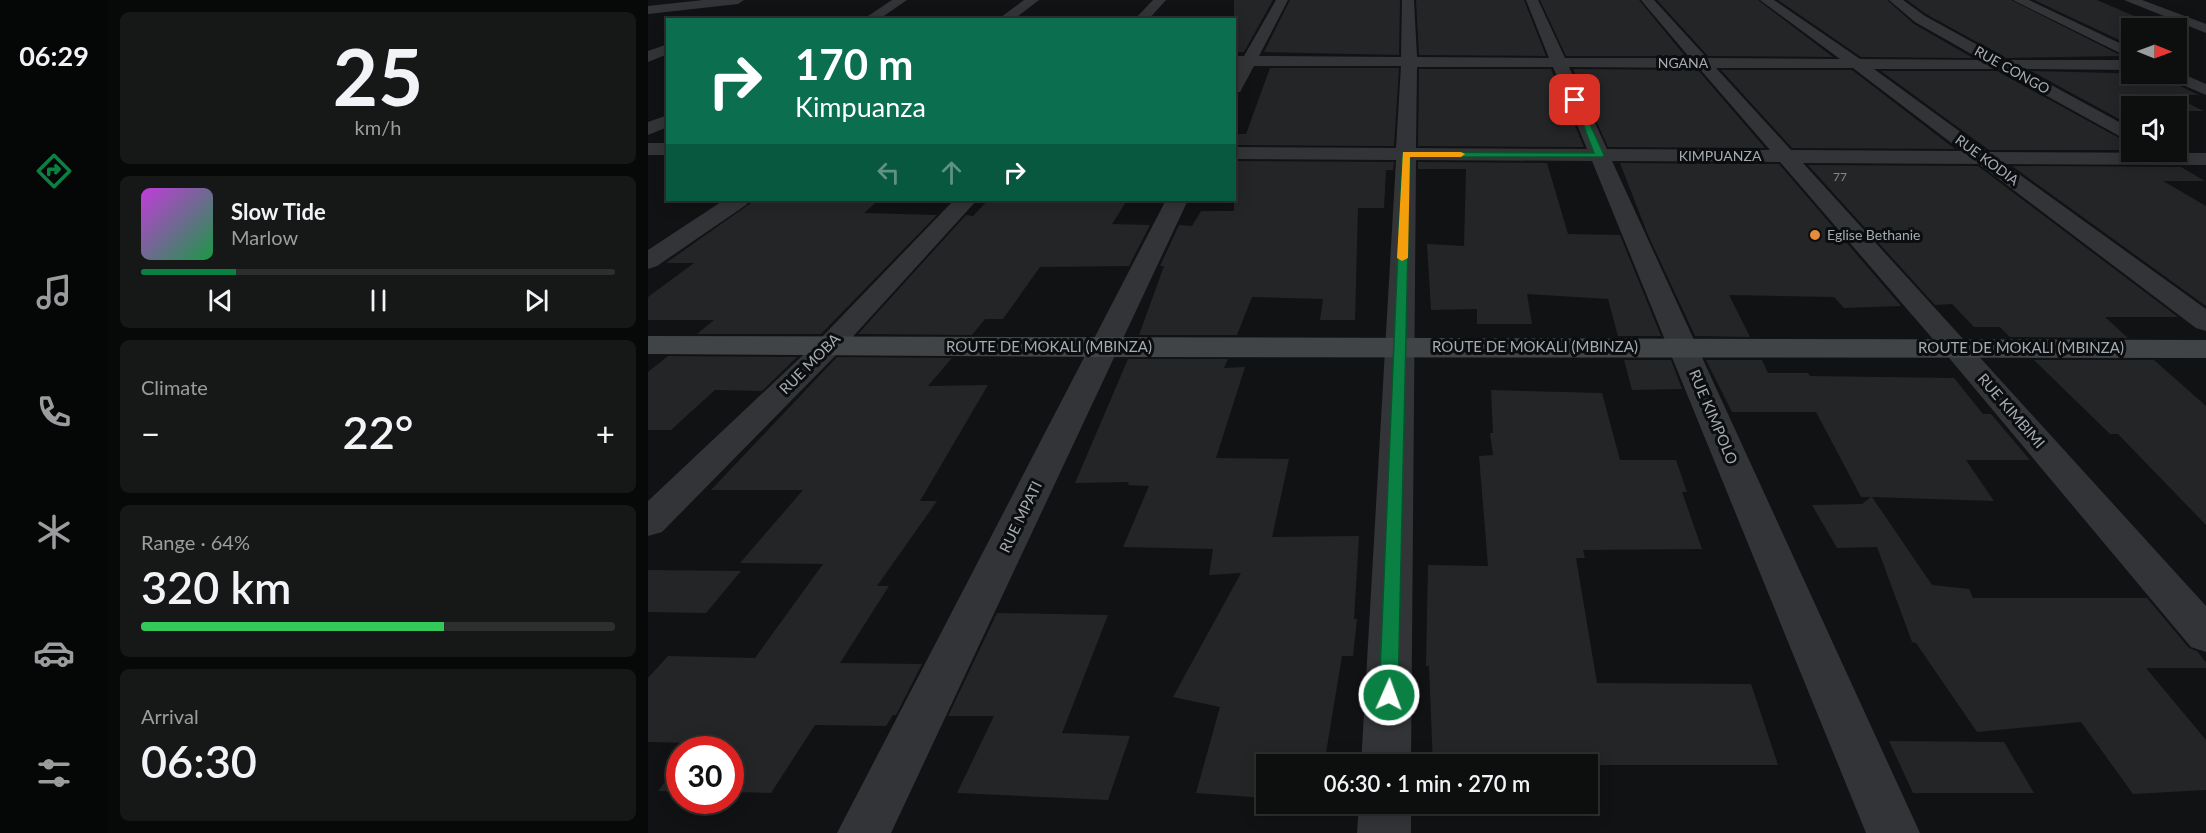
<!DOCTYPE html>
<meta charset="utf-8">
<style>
body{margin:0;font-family:Lato,sans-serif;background:#161717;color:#f1f3f6;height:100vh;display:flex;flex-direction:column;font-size:22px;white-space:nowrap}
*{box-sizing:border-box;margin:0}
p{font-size:20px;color:#9a9c9e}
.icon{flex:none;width:33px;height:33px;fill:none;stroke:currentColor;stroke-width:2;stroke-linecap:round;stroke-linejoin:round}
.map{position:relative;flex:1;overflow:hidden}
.panel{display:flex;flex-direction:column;gap:12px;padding:12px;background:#070808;width:540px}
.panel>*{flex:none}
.banner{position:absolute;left:18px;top:18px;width:570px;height:183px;border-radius:0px;box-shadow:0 3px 15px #0003,0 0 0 2px #2d2e2e;background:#0b6e4f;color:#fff;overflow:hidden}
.needle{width:39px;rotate:91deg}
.buttons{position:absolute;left:1473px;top:18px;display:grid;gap:12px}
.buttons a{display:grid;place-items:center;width:66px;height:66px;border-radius:0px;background:#0d0e0e;box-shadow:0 3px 15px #0003,0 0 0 2px #2d2e2e;font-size:30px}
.speed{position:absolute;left:18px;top:736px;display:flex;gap:12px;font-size:30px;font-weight:700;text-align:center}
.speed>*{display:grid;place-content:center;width:78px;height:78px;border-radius:50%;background:#0d0e0e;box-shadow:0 3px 15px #0003,0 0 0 2px #2d2e2e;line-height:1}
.speed .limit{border:9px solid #d22;background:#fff;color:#111}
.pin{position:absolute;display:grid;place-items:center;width:51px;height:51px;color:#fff;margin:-26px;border-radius:12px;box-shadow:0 3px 9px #0006}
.me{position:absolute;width:66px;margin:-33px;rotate:2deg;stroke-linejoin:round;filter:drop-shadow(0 0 4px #0008)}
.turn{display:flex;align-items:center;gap:21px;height:126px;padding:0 30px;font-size:27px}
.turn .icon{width:78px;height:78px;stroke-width:2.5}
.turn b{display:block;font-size:42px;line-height:51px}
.lanes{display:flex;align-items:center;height:57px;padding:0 30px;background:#0003;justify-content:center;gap:30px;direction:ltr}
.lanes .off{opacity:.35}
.big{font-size:45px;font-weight:600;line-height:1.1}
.panel .tile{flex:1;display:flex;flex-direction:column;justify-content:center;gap:9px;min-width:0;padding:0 21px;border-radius:9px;background:#161717}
.panel .dial{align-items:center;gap:0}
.dial b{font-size:78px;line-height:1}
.song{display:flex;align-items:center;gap:18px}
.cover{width:72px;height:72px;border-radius:9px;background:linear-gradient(135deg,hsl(290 70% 55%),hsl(140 70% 35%))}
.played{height:6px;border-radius:3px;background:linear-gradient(90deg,#0b8043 20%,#2d2e2e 20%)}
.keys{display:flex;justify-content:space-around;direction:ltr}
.heat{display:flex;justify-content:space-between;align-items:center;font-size:33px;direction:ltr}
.charge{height:9px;border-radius:4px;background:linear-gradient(90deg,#34c759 64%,#2d2e2e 0)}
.trip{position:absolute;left:608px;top:754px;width:342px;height:60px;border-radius:0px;background:#0d0e0e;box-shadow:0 3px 15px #0003,0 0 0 2px #2d2e2e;font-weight:600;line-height:60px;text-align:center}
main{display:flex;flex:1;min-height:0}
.tabs{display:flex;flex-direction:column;width:108px;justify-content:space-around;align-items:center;background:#050606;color:#9a9c9e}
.tabs .icon{width:42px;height:42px}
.tabs .on{color:#0b8043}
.tabs b{font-size:27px;color:#f1f3f6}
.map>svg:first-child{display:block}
.building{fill:#242527}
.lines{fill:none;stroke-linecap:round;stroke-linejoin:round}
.street{fill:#333437;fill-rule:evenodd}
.secondary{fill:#414447;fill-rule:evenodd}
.route{fill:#0b8043;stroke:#07532c;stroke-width:1.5}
.slow{fill:#f59e0b}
.poi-dot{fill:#e38c39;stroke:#0c0d0e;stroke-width:2}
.labels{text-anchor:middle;stroke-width:6;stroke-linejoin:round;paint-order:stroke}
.number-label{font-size:12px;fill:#83898e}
.far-street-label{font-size:14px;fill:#a4abb2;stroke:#0c0d0e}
.far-poi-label{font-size:14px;fill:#a4abb2;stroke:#0c0d0e;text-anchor:start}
.street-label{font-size:15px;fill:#a4abb2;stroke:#0c0d0e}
</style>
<main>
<nav class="tabs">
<b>06:29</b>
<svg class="icon on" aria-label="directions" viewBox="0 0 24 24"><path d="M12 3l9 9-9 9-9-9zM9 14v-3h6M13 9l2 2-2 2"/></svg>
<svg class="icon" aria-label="music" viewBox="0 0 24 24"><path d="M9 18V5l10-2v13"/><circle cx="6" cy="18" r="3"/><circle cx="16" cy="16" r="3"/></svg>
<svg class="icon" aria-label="phone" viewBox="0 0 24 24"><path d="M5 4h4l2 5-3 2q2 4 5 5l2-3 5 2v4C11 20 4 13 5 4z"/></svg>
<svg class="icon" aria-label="climate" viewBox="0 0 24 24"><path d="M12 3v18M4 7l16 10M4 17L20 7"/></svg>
<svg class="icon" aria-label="car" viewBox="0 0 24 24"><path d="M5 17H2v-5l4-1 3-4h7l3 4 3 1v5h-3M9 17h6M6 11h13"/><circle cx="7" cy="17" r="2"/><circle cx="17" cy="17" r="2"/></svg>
<svg class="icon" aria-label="filters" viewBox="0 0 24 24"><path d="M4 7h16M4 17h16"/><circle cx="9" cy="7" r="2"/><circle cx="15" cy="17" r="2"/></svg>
</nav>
<section class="panel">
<div class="tile dial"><b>25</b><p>km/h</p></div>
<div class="tile">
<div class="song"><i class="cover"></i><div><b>Slow Tide</b><p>Marlow</p></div></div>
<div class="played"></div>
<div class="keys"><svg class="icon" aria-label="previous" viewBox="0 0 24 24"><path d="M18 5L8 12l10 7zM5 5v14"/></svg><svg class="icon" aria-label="pause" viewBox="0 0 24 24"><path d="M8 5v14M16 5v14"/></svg><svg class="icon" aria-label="next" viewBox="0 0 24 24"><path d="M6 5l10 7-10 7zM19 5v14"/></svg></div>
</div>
<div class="tile"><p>Climate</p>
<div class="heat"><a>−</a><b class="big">22°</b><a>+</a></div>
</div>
<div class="tile"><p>Range · 64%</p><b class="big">320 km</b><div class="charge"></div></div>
<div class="tile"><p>Arrival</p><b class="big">06:30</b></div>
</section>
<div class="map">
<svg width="1558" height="833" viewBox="0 0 1558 833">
<rect width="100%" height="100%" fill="#111213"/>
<g class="building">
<path d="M586 0H625L596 52H586Z"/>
<path d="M642 0H752L751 55 616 52Z"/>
<path d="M768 0H876L898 56 771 55Z"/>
<path d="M892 0H991L1037 56H918Z"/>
<path d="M1009 0H1110L1185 57 1060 56Z"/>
<path d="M1130 0H1239L1266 24 1325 58 1213 57Z"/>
<path d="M1259 0H1363L1474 56 1358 58 1278 14Z"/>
<path d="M1386 0H1449L1514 28H1484V46Z"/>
<path d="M622 68H751L746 146 586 145V134H598Z"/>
<path d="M771 69H903L936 147 770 146Z"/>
<path d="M925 69 1050 70 1117 148 960 147Z"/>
<path d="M1073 70H1204L1307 149 1144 148Z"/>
<path d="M1233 71H1349L1484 145V150H1341Z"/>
<path d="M1383 71 1507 74 1551 95H1522L1556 111H1528V106H1484V126Z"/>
<path d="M586 161 746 162 745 170H738L736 208H710L707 320H672L675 299 604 297 589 335H491L516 266H512L531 225 544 226 553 211H586Z"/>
<path d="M770 162 899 163 920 234 972 235 1013 336H970L960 299 879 294 884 324H829V309L783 310 779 244 816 246 818 169H770Z"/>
<path d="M972 163 1131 164 1253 306 1196 308 1186 297 1081 295 1102 337 1047 336 1000 235Z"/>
<path d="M1160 165 1330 166 1530 317H1457L1480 338 1362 337 1352 327H1326L1304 304 1287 305Z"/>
<path d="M1364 166 1533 167 1557 181H1515L1558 206V306Z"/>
<path d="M107 200H231L216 213 289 215 173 334H49L66 320H0V297L46 263H18Z"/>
<path d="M339 201 478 202 464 224 502 225 481 266 392 267 355 319H337L324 335 210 334 318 215 325 216Z"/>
<path d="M20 356 149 357 114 391 67 390 23 430H0V372Z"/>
<path d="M189 357 304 358 280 386 340 385 272 501H289L229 586H241L192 663 274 664 248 715H245L238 726 167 725 123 793 82 792V750H41L46 743 0 742V678L20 656 107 658 175 564 92 563 155 490H63Z"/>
<path d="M480 359H580L576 368 597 367 568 458 641 459 624 537 711 536 706 619H709L705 656H694L676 765H618V798L548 793 572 707 525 697 593 573 561 575 565 549 475 547 501 486 480 485 481 482 427 483Z"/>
<path d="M976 360H1023L1034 389 984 390Z"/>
<path d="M1058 360H1114L1120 373H1160L1162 376 1306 378 1335 414H1343L1382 460H1318L1346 501 1224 497 1284 585 1321 589 1325 598H1499L1541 648 1549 651 1558 662V668H1498L1558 740V790L1485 794 1433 722 1329 732 1268 643 1264 642 1229 547 1189 548 1164 505 1214 504 1223 497H1213L1168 412H1084Z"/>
<path d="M1386 360H1506L1558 406V525L1470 434H1462Z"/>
<path d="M843 390 954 393 972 460H1028L1039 492H1034L1054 549 935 550 937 558H928L949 683 1103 684 1130 765H785L781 666H778L780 565 840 566 831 456 845 455 842 433H845Z"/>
<path d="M0 570 93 571 58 613 0 612Z"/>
<path d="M349 613 460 615 414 733 482 736 460 800 309 793 346 716H300Z"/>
<path d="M1241 741 1356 742 1386 793H1265Z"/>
<path d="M32 763V792L10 791Z"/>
</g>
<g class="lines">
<g class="street">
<path d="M55 0H96L90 4 0 14V6Z"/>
<path d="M244 0H259L230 20H214Z"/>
<path d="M376 0H391L365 20H349Z"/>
<path d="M505 0H518L500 20H486Z"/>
<path d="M628 0H640L611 56 753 57 754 0H766L769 57 901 58 878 0H890L917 58H1042L993 0H1006L1059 58 1192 59 1112 0H1126L1212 59 1334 60 1267 22 1241 0H1255L1277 16 1357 60H1484V70L1374 69 1484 129V143L1350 69H1226L1340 152 1558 153V165L1357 164 1558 309V331L1548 328 1331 164 1155 163 1558 606V652L1543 647 1297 353 1132 162 964 161 1272 833H1218L944 161 768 160 763 765H713L748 160 586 159V147L748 148 753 66H606L592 92 586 93V72L590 66H586V56H596ZM769 67H905L939 149 768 148ZM921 67 1051 68 1122 150 959 149ZM1068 68H1205L1314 151 1143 150Z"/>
<path d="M1365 0H1381L1484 49V59Z"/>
<path d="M1476 0H1494L1558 24V33Z"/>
<path d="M20 44V54L0 62V51Z"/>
<path d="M1528 71 1558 84V95L1516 77 1514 74H1528Z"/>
<path d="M20 115V127L0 135V122Z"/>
<rect x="0" y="143" width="20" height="12"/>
<path d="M76 200H101L98 205 9 266 0 269V250Z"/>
<path d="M306 200H329L190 353 14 532 0 536V501L170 341Z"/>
<path d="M518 200H540L243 833H189Z"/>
<path d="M711 804H763V833H709Z"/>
</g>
<path class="secondary" d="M0 336 1558 340V358L457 357 0 354Z"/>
</g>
<path class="route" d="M925 98 931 100 956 155 955 157H762L750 695 747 701 741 703 734 701 731 695 754 154 758 152 946 153Z"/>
<path class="slow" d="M755 152H813L817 154 813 157H762L760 258 754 261 749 258Z"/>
<circle class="poi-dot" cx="1167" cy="235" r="6"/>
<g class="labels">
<g class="number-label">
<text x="1192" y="181">77</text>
</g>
<g class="far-street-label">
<text x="1035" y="68">NGANA</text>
<text transform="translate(1364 70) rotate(29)" y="5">RUE CONGO</text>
<text x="1072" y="161">KIMPUANZA</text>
<text transform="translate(1339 160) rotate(36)" y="5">RUE KODIA</text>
</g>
<g class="far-poi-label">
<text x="1179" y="240">Eglise Bethanie</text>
</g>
<g class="street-label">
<text x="401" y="352">ROUTE DE MOKALI (MBINZA)</text>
<text x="887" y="352">ROUTE DE MOKALI (MBINZA)</text>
<text x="1373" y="353">ROUTE DE MOKALI (MBINZA)</text>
<text transform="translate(162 364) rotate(-45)" y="5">RUE MOBA</text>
<text transform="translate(1363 411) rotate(49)" y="5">RUE KIMBIMI</text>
<text transform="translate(1065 417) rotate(67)" y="5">RUE KIMPOLO</text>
<text transform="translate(373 517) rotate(-64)" y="5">RUE MPATI</text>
</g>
</g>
</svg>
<div class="buttons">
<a><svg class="needle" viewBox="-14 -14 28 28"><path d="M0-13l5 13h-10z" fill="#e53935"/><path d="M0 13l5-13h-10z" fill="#9a9c9e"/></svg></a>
<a><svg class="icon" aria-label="sound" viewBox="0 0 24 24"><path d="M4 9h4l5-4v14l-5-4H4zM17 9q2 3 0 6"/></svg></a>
</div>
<div class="speed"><div class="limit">30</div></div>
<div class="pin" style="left:927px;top:100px;background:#d93025"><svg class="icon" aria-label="arrive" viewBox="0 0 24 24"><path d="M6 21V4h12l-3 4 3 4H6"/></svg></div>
<svg class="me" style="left:741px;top:695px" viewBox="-20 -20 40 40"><circle r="17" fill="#0b8043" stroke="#fff" stroke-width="3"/><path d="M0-11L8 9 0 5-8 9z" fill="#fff"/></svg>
<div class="trip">06:30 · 1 min · 270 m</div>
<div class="banner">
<div class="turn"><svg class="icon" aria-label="right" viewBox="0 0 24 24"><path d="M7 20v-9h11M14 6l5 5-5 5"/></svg><div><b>170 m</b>Kimpuanza</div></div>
<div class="lanes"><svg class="icon off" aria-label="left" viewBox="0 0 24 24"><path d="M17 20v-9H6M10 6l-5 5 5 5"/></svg><svg class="icon off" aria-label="ahead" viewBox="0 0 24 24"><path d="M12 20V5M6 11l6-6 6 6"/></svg><svg class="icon" aria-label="right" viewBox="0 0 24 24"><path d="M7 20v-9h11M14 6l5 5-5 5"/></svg></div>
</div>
</div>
</main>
